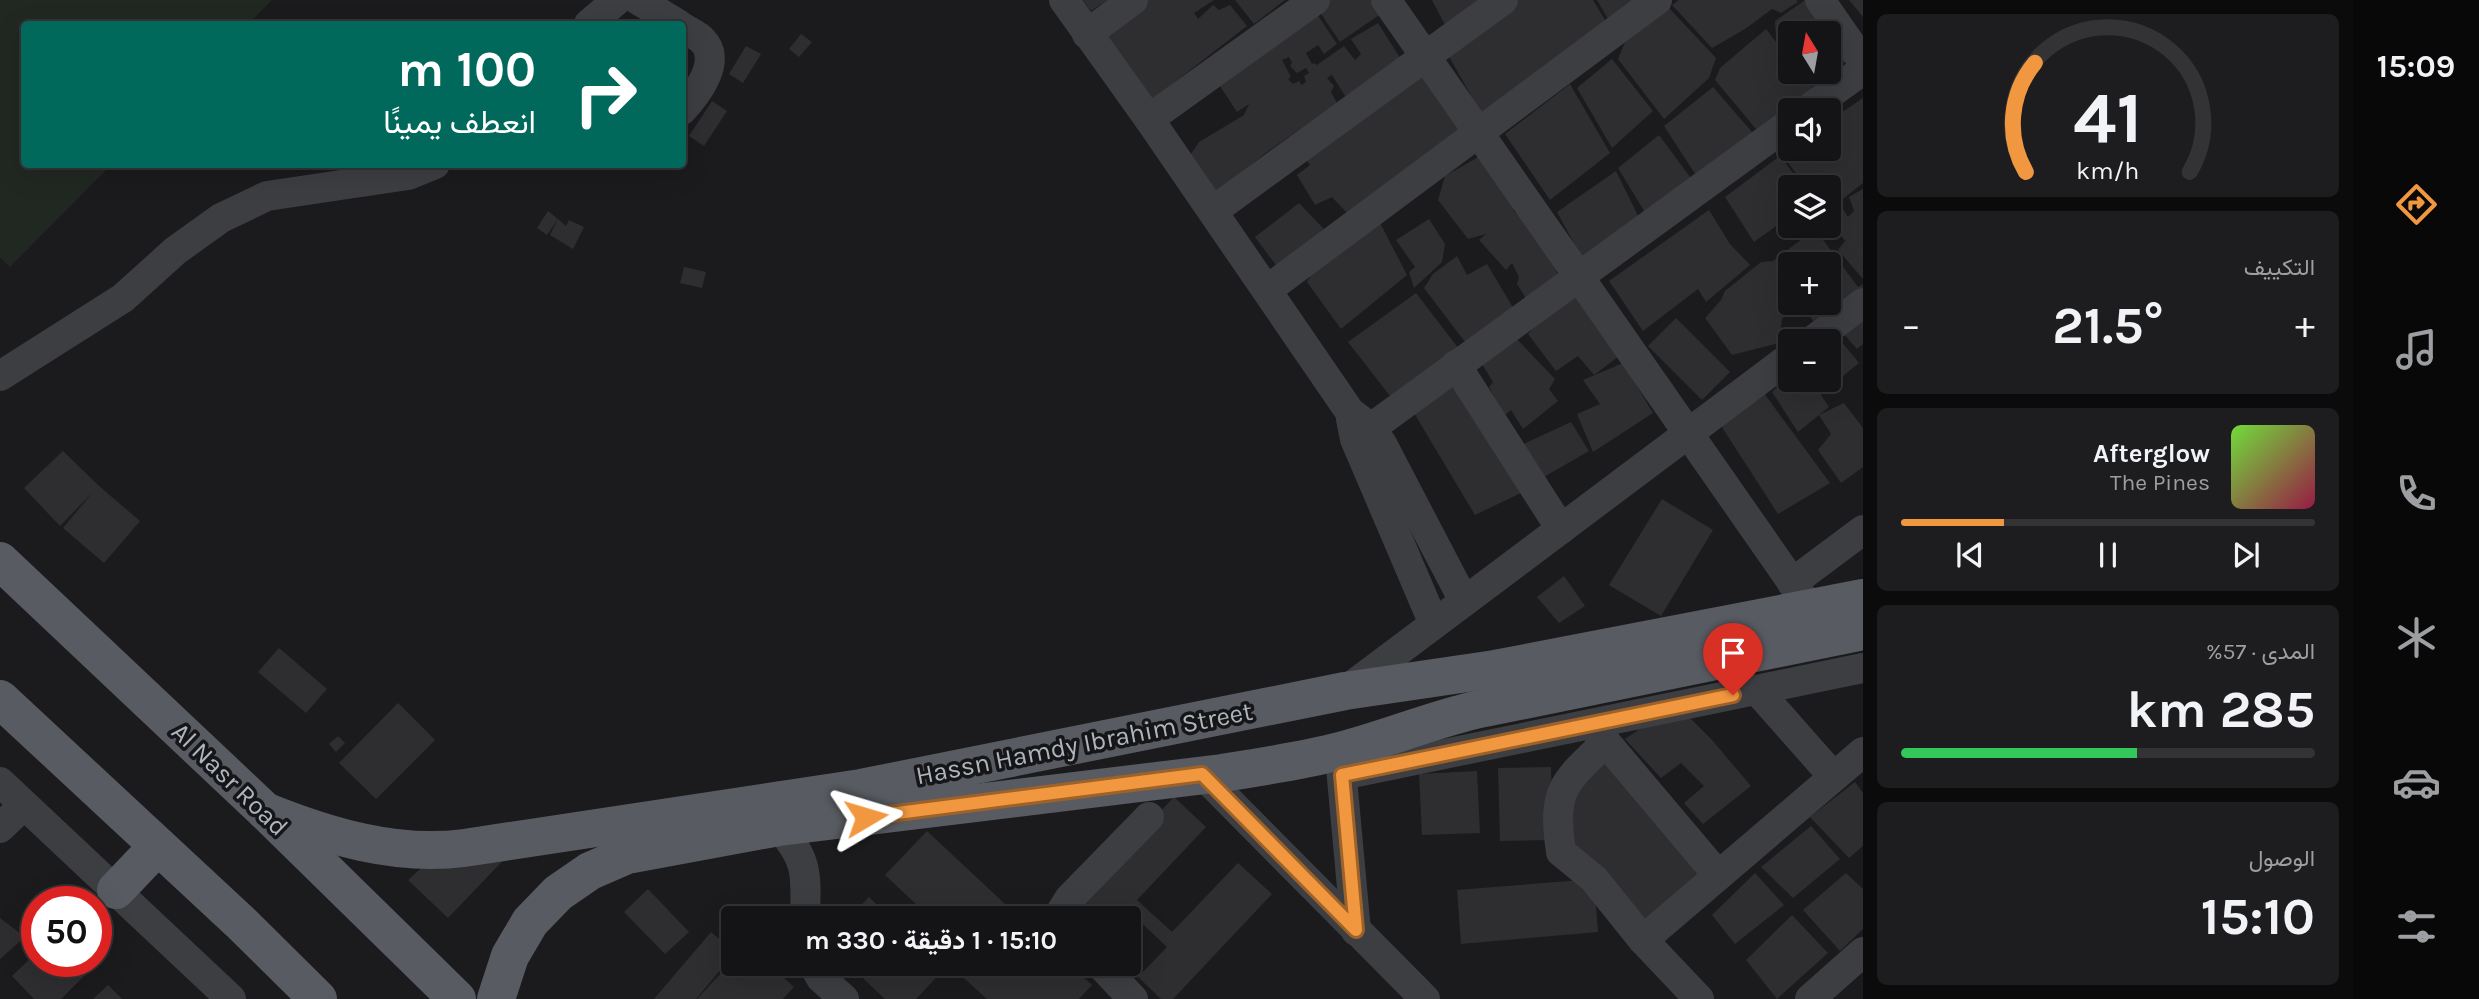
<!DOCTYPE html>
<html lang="ar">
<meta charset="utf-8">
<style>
body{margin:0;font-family:Karla,Vazirmatn,sans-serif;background:#1d1d1f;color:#f1f3f6;direction:rtl;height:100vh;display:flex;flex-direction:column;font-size:26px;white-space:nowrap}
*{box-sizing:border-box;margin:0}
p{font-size:23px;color:#9d9ea1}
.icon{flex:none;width:38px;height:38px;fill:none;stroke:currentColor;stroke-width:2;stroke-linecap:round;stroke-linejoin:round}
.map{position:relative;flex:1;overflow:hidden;direction:ltr}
.drawer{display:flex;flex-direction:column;gap:14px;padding:14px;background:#0b0b0c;width:490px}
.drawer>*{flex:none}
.hud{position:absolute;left:21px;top:21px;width:665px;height:147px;border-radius:7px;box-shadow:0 7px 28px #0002,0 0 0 2px #333335;direction:rtl;background:#00695c;color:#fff;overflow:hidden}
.needle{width:46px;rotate:349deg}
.buttons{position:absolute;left:1778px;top:21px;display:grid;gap:14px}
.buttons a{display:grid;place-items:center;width:63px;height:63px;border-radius:7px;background:#141416;box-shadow:0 7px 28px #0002,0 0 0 2px #333335;font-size:35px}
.speed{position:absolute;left:21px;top:886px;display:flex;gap:14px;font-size:35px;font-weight:700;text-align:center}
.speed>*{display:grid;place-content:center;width:91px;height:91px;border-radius:50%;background:#141416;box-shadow:0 7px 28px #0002,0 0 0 2px #333335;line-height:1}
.speed .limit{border:10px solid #d22;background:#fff;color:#111}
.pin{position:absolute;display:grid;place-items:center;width:60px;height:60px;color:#fff;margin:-72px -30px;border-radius:50% 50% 50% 0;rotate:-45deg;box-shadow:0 0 7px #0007}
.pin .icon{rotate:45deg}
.me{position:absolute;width:77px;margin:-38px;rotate:83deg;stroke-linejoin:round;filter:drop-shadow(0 0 5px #0008)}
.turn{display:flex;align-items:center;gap:24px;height:147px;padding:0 35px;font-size:32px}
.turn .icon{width:91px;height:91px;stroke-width:2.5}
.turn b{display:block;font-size:49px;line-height:60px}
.big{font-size:52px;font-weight:700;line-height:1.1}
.drawer .tile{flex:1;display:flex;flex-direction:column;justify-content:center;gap:10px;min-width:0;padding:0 24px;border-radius:10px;background:#1d1d1f}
.drawer .dial{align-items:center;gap:0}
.dial svg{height:182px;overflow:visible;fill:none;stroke:#333335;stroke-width:7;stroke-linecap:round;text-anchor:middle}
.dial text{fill:#f1f3f6;stroke:none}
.song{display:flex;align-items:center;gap:21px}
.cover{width:84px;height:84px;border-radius:10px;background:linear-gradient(135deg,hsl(100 70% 55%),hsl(340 70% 35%))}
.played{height:7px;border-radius:4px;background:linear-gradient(90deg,#f1973f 25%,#333335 25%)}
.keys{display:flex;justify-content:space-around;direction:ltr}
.heat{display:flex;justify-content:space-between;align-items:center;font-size:38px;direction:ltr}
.charge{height:10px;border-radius:5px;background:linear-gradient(90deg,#34c759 57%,#333335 0)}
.trip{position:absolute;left:721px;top:906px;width:420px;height:70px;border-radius:7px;background:#141416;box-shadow:0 7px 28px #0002,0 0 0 2px #333335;font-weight:700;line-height:70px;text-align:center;direction:rtl}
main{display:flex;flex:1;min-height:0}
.dock{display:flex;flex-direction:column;width:126px;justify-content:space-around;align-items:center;background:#080809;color:#9d9ea1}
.dock .icon{width:49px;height:49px}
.dock .on{color:#f1973f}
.dock b{font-size:32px;color:#f1f3f6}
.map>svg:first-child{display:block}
.green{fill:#212821}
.building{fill:#2e2e31;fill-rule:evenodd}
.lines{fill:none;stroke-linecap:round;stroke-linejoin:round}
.minor{stroke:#3c3e42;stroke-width:30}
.major{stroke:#585b61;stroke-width:38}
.route-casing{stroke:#9d6229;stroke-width:18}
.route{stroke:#f1973f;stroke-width:12}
.labels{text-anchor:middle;stroke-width:7;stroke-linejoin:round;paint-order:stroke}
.street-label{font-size:26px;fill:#aeb5bc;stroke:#161618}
</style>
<main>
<nav class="dock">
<b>15:09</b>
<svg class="icon on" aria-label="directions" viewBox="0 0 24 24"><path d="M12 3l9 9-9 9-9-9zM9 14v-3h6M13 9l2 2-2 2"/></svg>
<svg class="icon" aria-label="music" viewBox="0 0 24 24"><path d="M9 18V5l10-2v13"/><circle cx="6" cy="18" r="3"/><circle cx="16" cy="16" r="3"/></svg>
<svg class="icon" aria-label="phone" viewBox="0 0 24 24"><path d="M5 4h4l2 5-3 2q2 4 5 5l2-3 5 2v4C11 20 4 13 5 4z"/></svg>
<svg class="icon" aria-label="climate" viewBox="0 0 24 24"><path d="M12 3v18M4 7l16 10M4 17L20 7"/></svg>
<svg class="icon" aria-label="car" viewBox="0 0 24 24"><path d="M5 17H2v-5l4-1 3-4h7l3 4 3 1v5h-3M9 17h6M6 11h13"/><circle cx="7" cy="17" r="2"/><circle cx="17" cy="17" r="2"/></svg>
<svg class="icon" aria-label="filters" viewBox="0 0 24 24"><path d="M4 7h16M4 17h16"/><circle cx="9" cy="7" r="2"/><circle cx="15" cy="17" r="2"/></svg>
</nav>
<section class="drawer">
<div class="tile dial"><svg viewBox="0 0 100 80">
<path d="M14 69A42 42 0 1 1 86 69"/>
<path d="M14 69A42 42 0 0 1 18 21" stroke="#f1973f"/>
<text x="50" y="56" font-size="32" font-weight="700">41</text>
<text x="50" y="72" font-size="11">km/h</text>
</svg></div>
<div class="tile"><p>التكييف</p>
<div class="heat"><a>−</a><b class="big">21.5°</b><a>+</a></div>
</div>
<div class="tile">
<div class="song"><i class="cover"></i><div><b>Afterglow</b><p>The Pines</p></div></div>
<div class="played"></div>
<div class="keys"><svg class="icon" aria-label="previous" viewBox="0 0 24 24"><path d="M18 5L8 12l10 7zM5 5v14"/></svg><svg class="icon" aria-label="pause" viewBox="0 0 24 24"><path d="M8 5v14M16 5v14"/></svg><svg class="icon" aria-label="next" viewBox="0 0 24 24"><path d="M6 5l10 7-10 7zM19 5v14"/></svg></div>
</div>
<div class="tile"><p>المدى · 57%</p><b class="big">285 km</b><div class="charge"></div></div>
<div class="tile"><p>الوصول</p><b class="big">15:10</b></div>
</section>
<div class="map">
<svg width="1863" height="999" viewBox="0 0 1863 999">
<rect width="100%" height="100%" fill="#1b1b1d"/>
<path class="green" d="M0 0H272L248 24H24V164L111 165 10 267 0 257Z"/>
<g class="building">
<path d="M1083 0H1108L1091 11Z"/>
<path d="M1142 0H1214L1194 13 1198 19 1213 5 1219 10 1230 5 1247 26 1149 102 1105 37Z"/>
<path d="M1235 0H1285L1254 24Z"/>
<path d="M1328 0H1378L1385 11 1340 42 1319 11Z"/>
<path d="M1432 0H1486L1446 27Z"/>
<path d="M1519 0H1593L1610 28 1485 120 1448 55Z"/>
<path d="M1597 0H1645L1612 26Z"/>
<path d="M1679 0H1796L1798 2 1781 13 1772 9 1745 29 1712 48 1672 5Z"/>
<path d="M1805 0H1814L1860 45 1818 92 1802 72H1829V33H1790V56L1776 38 1775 21Z"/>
<path d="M1849 0H1863V17Z"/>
<path d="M1669 8 1716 58 1709 78 1664 119 1618 59 1625 42Z"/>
<path d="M1315 11 1337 44 1324 54 1318 45 1306 53 1312 64 1314 63 1317 65 1344 46 1355 60 1361 54 1351 39 1378 23 1402 61 1347 99 1332 75 1327 78 1334 86 1331 92 1337 103 1267 152 1213 195 1189 157 1199 142 1244 115 1249 104 1237 112 1218 83ZM1289 57 1292 63 1290 66 1297 73 1306 68 1309 73 1304 76 1306 82 1302 85 1299 81 1293 84 1288 79 1291 77 1282 60Z"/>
<path d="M1766 29 1790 60V72H1800L1815 90 1761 135 1715 80 1720 68Z"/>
<path d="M801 34 812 42 799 57 789 49Z"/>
<path d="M746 46 761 54 743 83 729 74Z"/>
<path d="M1612 59 1653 111 1612 148 1577 88Z"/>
<path d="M1422 64 1466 131 1350 216 1332 197 1315 205 1297 175 1310 165 1300 152Z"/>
<path d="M1570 84 1610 153 1550 200 1505 134Z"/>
<path d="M1713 87 1758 139 1699 180 1664 126Z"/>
<path d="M1863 98V183L1829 210V187H1806L1781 153 1790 147 1829 149V121Z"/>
<path d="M712 101 727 111 704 146 689 136Z"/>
<path d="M1659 135 1696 185 1649 219 1618 168Z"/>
<path d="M1487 152 1522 203 1513 210 1533 230 1563 283 1530 305 1517 284 1519 277 1512 263 1506 270 1479 240 1486 234 1468 239 1438 200 1445 176Z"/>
<path d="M1780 156 1804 187H1790V216L1754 242 1725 197Z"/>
<path d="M1616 171 1642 224 1584 262 1557 212Z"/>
<path d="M1863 189V279L1838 250 1845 241 1829 219V211L1840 204 1848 217 1854 211 1849 197Z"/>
<path d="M1299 203 1324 229 1278 268 1255 237Z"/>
<path d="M1709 210 1730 244 1750 265 1706 302 1698 289 1643 331 1609 281Z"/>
<path d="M548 211 558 219 566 226 569 220 584 227 573 249 550 235 558 219 547 235 537 228Z"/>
<path d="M1429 219 1445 244 1442 262 1414 288 1409 272 1415 267 1396 240Z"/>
<path d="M1379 221 1407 275 1341 329 1307 282 1321 259Z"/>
<path d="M1815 229 1858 287 1863 284V344L1857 349 1826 314 1815 324 1801 303H1829V264H1790V303H1797L1782 319 1779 343 1732 355 1705 318 1721 300 1725 291 1761 262 1773 261Z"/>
<path d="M1457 256 1467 275 1487 264 1515 311 1468 346 1424 288 1433 274Z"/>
<path d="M684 267 706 272 702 288 680 283Z"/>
<path d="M1583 289 1623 353 1594 375 1578 356 1556 371 1528 334 1540 320Z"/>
<path d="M1416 293 1459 349 1390 396 1348 342Z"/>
<path d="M1676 318 1730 372 1702 400 1648 346Z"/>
<path d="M1826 323 1859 363 1838 380 1829 368V341Z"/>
<path d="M1515 337 1555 379 1549 389 1558 401 1523 429 1511 410 1504 416 1489 387 1493 382 1480 361Z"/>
<path d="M1623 363 1653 413 1593 452 1577 414 1600 404 1583 380Z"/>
<path d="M1790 375V380H1819L1824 385 1821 395 1829 407 1819 415 1844 403 1863 428V467L1841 483 1818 450 1831 434 1819 415 1798 432 1772 392Z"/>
<path d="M1453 385 1523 492 1475 515 1414 413Z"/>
<path d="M1761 389 1830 483 1778 514 1718 421Z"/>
<path d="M1571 422 1589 451 1537 481 1515 448Z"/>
<path d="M63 451 99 486 140 521 104 563 63 528 93 492 60 526 24 488Z"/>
<path d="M1662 499 1713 530 1661 616 1609 585Z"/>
<path d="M1564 576 1585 606 1559 623 1537 597Z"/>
<path d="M279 648 327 689 306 713 258 672Z"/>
<path d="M398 703 435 740 376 799 339 763Z"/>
<path d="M1676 704 1712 740 1751 786 1703 824 1684 803 1704 786 1681 763 1661 778 1625 739Z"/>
<path d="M338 736 345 743 336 752 329 744Z"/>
<path d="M1607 757 1704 870 1643 921 1568 844 1573 795Z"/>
<path d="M1551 767 1553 840 1500 841 1498 768Z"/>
<path d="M1477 771 1480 833 1422 835 1419 774Z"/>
<path d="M1855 782 1863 793V846L1849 858 1810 817Z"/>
<path d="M1174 797 1206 827 1137 900 1172 932 1238 863 1272 894 1173 999H1161L1138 977 1167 947 1130 912 1124 919H1063L1061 917Z"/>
<path d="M1811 826 1840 859 1793 898 1761 867Z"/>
<path d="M927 831 1005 904 992 919H932L885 875Z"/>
<path d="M454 838 515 848 448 918 408 880Z"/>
<path d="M1755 873 1784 905 1735 944 1712 915Z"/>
<path d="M1846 873 1863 889V929L1840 951 1803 910Z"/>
<path d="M1594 879 1598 932 1461 944 1457 890Z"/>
<path d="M648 889 689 932 665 954 624 912Z"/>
<path d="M869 897 891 919H848Z"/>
<path d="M1008 911 1017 919H1002Z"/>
<path d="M1792 915 1828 953 1777 999 1746 960Z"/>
<path d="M0 918 25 937 0 959Z"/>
<path d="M711 932 733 951V955L696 999H654Z"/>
<path d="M37 952V961H85L92 968 61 999H34L12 976Z"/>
<path d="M733 960V964H769L794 987 783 999H697Z"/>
<path d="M848 964H949L916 999H885Z"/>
<path d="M962 964H1069L1092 985 1079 999H987L956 971Z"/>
<path d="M108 985 122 999H93Z"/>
</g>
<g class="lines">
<g class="minor">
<path d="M638 0 678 24"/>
<path d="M1064 0 1149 119 1350 412 1371 428 1382 444 1464 601"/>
<path d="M1386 0 1810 608"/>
<path d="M1820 0 1863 62"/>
<path d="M589 24 617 0"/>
<path d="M682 27C688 31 697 35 702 40 723 60 697 94 682 110"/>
<path d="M1087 34 1133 0"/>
<path d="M1807 110 1863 70"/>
<path d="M1149 119 1315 0"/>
<path d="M1213 211 1503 0"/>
<path d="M1267 290 1657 0"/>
<path d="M1812 341 1863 303"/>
<path d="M1456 365 1561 529"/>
<path d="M0 376 123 298 175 251 221 218 267 196 408 175 435 164"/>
<path d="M1351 419 1355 439 1434 624"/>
<path d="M1356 439 1790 123"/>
<path d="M1792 583 1863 530"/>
<path d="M1757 690 1833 776"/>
<path d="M1345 691 1790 357"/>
<path d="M1593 727 1717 874"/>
<path d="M1606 742C1563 783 1552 790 1561 852L1594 879 1643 940 1699 999"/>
<path d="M1340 757 1356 931"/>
<path d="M1202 774 1425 999"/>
<path d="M1342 775 1863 668"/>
<path d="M0 782 231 999"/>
<path d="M779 827C809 861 806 875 805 919"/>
<path d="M0 828 24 805"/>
<path d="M1061 919V912L1069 899 1149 817"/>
<path d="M1643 940 1863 752"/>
<path d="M813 964 821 978 844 999"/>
<path d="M1100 964 1133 999"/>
<path d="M1810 999 1863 952"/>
</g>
<g class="major">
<path d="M0 561 265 811 457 999"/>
<path d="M0 699 240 922 318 999"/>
<path d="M265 811C327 836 396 857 464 848L861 788 1345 691 1495 669 1863 598"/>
<path d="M116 890 158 846"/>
<path d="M496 999 510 956 530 922 558 893 590 871 627 855 779 827 1222 773C1261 767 1301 761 1340 751 1386 739 1429 721 1475 710L1863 631"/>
</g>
</g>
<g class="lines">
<defs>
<path id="route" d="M866 817 1202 774 1356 930 1342 775 1733 695"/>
</defs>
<use href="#route" class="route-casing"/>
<use href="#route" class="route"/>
</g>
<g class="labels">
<g class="street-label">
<text transform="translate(1084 743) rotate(-11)" y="9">Hassn Hamdy Ibrahim Street</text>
<text transform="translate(230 779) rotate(44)" y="9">Al Nasr Road</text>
</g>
</g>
</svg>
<div class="buttons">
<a><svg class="needle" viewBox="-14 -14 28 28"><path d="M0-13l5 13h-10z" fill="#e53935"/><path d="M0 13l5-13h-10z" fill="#9d9ea1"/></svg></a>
<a><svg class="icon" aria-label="sound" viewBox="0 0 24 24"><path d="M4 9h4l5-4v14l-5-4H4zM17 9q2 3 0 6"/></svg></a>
<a><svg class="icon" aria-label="layers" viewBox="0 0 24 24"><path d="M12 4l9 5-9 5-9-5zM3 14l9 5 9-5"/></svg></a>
<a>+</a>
<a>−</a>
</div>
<div class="speed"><div class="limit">50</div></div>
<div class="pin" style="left:1733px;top:695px;background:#d93025"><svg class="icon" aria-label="arrive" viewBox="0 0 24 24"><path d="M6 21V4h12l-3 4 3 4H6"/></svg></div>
<svg class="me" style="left:866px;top:817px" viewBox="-20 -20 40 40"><path d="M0-17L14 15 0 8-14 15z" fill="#f1973f" stroke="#fff" stroke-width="4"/></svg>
<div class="trip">15:10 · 1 دقيقة · 330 m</div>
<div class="hud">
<div class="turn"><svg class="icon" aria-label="right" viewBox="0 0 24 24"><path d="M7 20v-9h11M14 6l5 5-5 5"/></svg><div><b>100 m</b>انعطف يمينًا</div></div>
</div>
</div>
</main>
